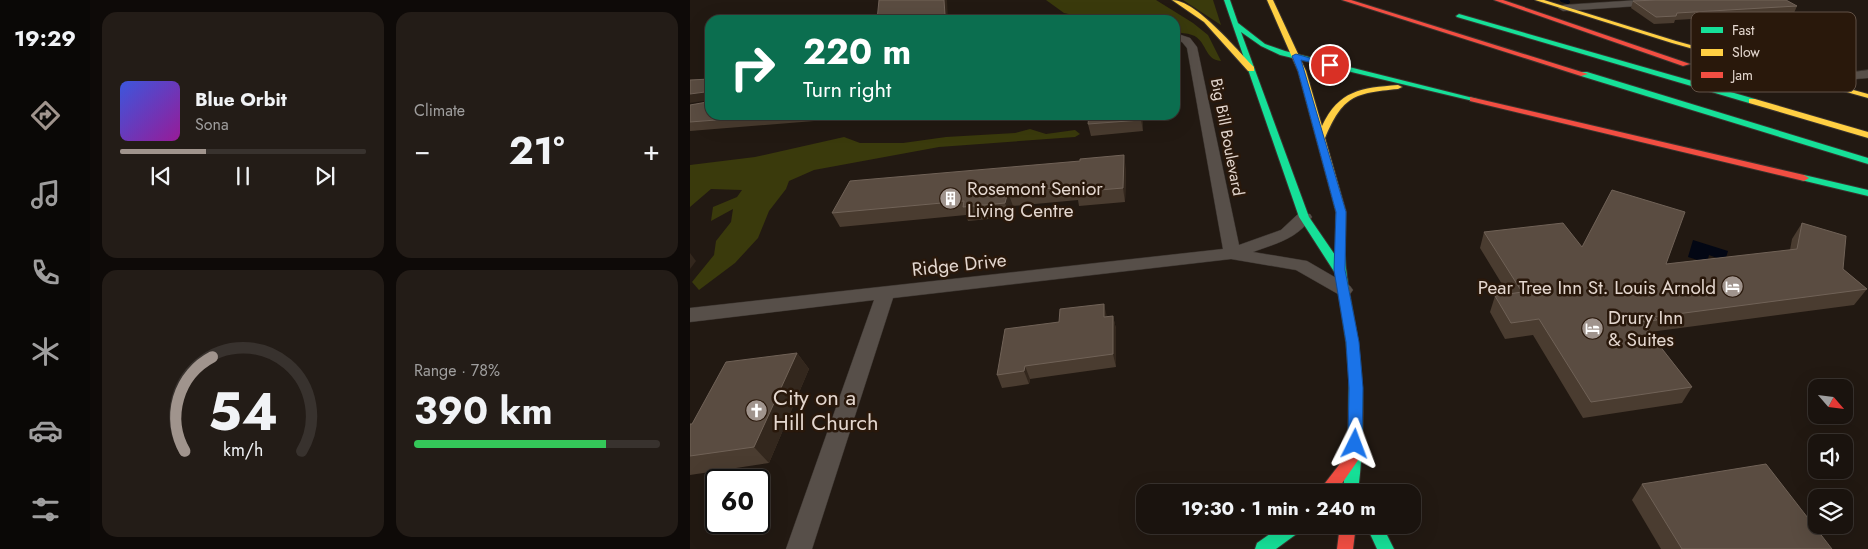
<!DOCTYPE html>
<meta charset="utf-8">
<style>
body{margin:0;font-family:Jost,sans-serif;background:#231c17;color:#f1f3f6;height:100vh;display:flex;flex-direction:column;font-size:19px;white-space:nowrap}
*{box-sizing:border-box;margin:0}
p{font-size:16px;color:#9f9e9e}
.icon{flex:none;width:28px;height:28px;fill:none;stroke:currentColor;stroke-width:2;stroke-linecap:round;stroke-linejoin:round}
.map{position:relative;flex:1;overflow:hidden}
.side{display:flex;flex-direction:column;gap:12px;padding:12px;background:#0e0a08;width:600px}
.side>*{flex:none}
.hud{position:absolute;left:15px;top:15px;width:475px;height:105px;border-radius:15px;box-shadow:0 5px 20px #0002,0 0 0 1px #38322e;background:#0b6e4f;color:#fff;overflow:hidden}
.needle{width:32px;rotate:118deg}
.fabs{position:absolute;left:1118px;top:379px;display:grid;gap:10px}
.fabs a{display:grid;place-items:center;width:45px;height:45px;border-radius:10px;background:#1a130e;box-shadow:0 5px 20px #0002,0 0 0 1px #38322e;font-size:25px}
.speed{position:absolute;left:15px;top:469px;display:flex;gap:10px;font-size:25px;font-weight:700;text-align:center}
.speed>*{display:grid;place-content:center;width:65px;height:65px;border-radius:50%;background:#1a130e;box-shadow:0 5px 20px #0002,0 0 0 1px #38322e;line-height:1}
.speed .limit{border:2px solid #111;border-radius:8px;background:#fff;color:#111}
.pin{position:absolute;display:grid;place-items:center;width:42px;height:42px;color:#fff;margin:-21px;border:2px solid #fff;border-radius:50%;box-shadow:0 1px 5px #0007}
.me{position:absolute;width:55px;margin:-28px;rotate:3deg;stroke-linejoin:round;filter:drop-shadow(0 0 4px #0008)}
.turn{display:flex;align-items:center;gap:18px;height:105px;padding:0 15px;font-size:22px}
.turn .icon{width:65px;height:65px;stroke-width:2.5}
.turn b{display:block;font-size:35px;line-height:42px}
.big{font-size:38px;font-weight:700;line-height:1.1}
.side .widget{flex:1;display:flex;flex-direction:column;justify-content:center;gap:8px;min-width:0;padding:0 18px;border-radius:15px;background:#231c17}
.side .dial{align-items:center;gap:0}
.dial svg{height:130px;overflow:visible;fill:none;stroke:#38322e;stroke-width:7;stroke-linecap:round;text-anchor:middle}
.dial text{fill:#f1f3f6;stroke:none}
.song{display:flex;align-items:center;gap:15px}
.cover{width:60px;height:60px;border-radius:8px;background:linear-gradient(135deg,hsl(230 70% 55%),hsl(300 70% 35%))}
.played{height:5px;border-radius:2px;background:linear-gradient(90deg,#a0948d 35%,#38322e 35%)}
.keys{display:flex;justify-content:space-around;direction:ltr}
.heat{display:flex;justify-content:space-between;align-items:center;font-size:28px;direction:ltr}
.charge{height:8px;border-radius:4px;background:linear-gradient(90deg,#34c759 78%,#38322e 0)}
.side .tiles{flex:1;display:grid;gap:12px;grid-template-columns:repeat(2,1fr)}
.trip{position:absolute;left:446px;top:484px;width:285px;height:50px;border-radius:15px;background:#1a130e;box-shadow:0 5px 20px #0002,0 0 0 1px #38322e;font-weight:700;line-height:50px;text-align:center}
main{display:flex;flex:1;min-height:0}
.tabs{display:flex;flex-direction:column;width:90px;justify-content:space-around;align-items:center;background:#0a0806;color:#9f9e9e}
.tabs .icon{width:35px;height:35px}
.tabs .active{color:#a0948d}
.tabs b{font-size:22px;color:#f1f3f6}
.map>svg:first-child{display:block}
.green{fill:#3a3a0c}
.water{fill:#030714}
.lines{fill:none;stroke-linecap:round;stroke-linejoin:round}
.stream{stroke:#030714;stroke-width:4}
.street-casing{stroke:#3a332e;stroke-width:1}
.fast-casing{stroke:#3a332e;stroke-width:2}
.slow-casing{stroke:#3a332e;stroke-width:2}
.jam-casing{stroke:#3a332e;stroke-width:2}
.street{fill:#574f49;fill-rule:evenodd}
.fast{fill:#16e098;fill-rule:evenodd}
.slow{fill:#ffcf43;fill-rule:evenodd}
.jam{fill:#f24e42;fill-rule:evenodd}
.wall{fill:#4a3c30}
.shaded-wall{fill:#33271d}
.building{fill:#5a4c41;stroke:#706257}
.route{fill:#1a73e8;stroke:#114b97}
.labels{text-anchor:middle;stroke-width:5;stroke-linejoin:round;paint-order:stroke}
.far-street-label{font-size:16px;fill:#e4d7cf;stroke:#29180b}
.poi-label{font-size:19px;fill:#e4d7cf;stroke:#29180b;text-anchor:start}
.street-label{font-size:19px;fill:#e4d7cf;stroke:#29180b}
.near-poi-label{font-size:22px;fill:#e4d7cf;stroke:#29180b;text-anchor:start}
.key{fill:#29180b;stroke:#615146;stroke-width:1}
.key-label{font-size:14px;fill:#e4d7cf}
</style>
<main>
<nav class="tabs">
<b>19:29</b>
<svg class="icon active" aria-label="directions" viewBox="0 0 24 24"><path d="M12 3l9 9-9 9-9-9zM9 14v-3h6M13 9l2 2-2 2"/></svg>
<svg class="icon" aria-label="music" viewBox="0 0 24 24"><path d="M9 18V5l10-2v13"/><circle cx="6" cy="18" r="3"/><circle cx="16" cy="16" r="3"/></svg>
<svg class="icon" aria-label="phone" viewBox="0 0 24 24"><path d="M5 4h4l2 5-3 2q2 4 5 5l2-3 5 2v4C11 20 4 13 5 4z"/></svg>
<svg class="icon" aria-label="climate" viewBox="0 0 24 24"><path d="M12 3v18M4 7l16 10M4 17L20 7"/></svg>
<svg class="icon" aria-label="car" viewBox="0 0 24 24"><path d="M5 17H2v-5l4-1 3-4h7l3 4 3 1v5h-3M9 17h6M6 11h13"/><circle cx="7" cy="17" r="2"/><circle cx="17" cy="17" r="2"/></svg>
<svg class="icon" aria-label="filters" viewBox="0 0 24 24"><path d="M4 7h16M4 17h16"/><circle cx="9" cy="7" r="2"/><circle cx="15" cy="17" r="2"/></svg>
</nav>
<section class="side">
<div class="tiles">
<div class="widget">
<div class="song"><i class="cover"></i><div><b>Blue Orbit</b><p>Sona</p></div></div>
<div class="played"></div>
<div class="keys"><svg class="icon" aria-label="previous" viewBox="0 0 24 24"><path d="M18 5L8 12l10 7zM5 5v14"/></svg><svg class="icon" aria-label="pause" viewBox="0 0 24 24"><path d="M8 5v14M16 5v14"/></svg><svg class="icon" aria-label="next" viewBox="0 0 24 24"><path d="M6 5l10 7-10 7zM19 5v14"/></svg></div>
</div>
<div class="widget"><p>Climate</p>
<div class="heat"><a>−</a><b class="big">21°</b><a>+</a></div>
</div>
<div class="widget dial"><svg viewBox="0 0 100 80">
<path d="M14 69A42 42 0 1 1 86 69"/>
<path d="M14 69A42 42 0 0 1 31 11" stroke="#a0948d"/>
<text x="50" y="56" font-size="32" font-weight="700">54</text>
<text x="50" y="72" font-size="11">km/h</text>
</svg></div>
<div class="widget"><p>Range · 78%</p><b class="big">390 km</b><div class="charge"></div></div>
</div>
</section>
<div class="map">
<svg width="1178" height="549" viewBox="0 0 1178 549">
<rect width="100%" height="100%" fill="#221912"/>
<g class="green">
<path d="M356 0H466L503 23 518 35 531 61C514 60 517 40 502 35 497 33 490 33 485 32V20H405L374 13Z"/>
<path d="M493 0H523L531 25Z"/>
<path d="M340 129 356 134 385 130 390 134 385 137 249 147 124 170 99 181 96 189 79 211 68 238 45 263 9 290 2 282 24 255 26 241 41 222 43 209 21 221 23 207 47 197 52 190 21 189 0 207V165L65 157 154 137 170 143H213L256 137 325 133Z"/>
</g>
<path class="water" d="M1003 240 1038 251 1035 261 1019 255 1017 263 998 257Z"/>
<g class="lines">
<path class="stream" d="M872 0 878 2"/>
<defs>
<g id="street">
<path d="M949 0H998L993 3 873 11 868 8 873 5Z"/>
<path d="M485 33 500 38 507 47 549 245 591 230 608 214H620L622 217C607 239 587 243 563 252L617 261 660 286 663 290 660 294 654 296 648 294 606 270 541 259 203 298 122 549H96L184 300 0 322V308L533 249 497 48 492 42 485 40Z"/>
<path d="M1178 70V78L1154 80 1134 88 1128 84 1148 74Z"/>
</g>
<g id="fast">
<path d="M534 0H540L548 23 575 44 595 51 787 99 783 101 590 55 571 46 551 32 619 217 645 255 646 252 650 250 655 254C656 284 664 312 668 342 675 391 674 443 668 492H653L658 436 659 380 656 342 645 273 609 217Z"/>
<path d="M769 14 1065 99 1066 101 1059 103 767 17 766 16Z"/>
<path d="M891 72H897L1178 158V164L891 76Z"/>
<path d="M1114 175 1178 190V196L1111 180 1109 178Z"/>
<path d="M593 525H614L612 530 586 549H565L567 543Z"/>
<path d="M676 525H692L704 549H687Z"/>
</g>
<g id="slow">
<path d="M482 0C506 0 547 50 564 67V71H558L514 22Z"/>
<path d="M577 0H583L616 71 632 126C649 90 671 88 708 85L712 87 708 89C664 93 653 96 635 138L656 212 655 254 654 256H646L645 254 646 212 608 71Z"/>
<path d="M845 0H854L986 41 1178 94V98L982 43Z"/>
<path d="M1059 99H1065L1178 132V138L1059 103Z"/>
</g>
<g id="jam">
<path d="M652 0H661L898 74 891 76Z"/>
<path d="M804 0H813L1000 64 993 66Z"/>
<path d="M780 97 1114 175 1119 178 1114 181 780 101Z"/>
<path d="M664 450 669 452 671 456 646 492H630L632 487 659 452Z"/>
<path d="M650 525H666L663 549H647Z"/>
</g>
</defs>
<use href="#street" class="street-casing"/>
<use href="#fast" class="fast-casing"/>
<use href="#slow" class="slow-casing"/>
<use href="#jam" class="jam-casing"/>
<use href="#street" class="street"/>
<use href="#fast" class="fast"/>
<use href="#slow" class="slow"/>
<use href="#jam" class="jam"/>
</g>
<g class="wall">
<path d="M943 1 1107 6 1104 13 985 20 984 23 964 24 941 8Z"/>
<path d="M17 102 20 115H198L0 131V105Z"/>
<path d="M452 115 453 131 401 136 398 124Z"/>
<path d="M436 169 435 202 389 206 388 200 323 206 320 217 278 221 276 215 150 227 142 213Z"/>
<path d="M1112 223 1153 269 1177 289 1164 305 960 332V333L1002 387 992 403 893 418 843 335 815 339 800 312 805 296 818 294 790 248 794 232 892 247 976 264 1100 250 1102 239Z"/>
<path d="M417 316H423L426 329V367L340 379 339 384 312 388 307 375Z"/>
<path d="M107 353 119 369 79 463 0 475V424H2Z"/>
<path d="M952 484 1142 549H971L942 500Z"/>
</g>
<g class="shaded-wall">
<path d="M254 0H257L258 20H216Z"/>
<path d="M15 92 20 100 0 103V94Z"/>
<path d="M451 115H452L453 131 451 120Z"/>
<path d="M434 155 436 169 435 202 433 188Z"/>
<path d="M318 192 323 206 320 217 315 203Z"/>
<path d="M0 253 6 261 0 269Z"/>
<path d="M414 304 417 317H414Z"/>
<path d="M423 316 426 329V367L423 354Z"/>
<path d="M107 353 119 369 79 463 64 447Z"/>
<path d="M335 366 340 379 339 384 334 371Z"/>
</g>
<g class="building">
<path d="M189 0H254L255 15 216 20H187Z"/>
<path d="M966 0H1096L1107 6 987 13 986 16 966 17 943 1Z"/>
<path d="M20 79V115H91L0 122V105L17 102 15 92 0 94V80Z"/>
<path d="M399 115H451V120L398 124Z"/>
<path d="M434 155 433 188 386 192V186L318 192 315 203 273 207 274 201 142 213 160 181 390 161V159Z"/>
<path d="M922 190 995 212 976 264 1107 249 1112 223 1156 236 1153 269 1177 289 964 317 967 320 951 322 1002 387 901 402 849 319 821 323 805 296 832 292 794 232 873 223 892 247Z"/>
<path d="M414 304V317L423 316V354L335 366 334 371 307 375 315 329 369 322 370 309Z"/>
<path d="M107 353 64 447 0 456V424H2L36 362Z"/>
<path d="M1076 464 1142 549H992L952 484Z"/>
</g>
<path class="route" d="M606 54 644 65 640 67 611 60 656 212 655 270 669 342 673 388 672 444 670 448 665 450 660 448 658 444 659 388 656 342 644 270 646 212 608 71 602 56Z"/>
<defs>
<symbol id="building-disc" viewBox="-11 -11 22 22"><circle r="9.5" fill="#a0948d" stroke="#29180b"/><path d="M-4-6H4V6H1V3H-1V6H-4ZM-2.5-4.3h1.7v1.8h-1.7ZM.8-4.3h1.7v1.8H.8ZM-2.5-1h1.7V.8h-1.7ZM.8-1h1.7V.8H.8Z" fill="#fff"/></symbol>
<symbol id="hotel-disc" viewBox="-11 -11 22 22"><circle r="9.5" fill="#a0948d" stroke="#29180b"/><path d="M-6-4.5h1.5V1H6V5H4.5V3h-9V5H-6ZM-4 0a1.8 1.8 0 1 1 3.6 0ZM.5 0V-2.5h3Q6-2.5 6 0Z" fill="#fff"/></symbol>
<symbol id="church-disc" viewBox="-11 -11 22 22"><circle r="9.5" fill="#a0948d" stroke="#29180b"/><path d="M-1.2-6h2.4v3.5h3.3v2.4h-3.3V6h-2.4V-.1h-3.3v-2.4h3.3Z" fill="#fff"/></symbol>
</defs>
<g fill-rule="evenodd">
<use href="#building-disc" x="248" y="186" width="25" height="25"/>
<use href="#hotel-disc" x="1030" y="274" width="25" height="25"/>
<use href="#hotel-disc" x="890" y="316" width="25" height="25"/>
<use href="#church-disc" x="54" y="398" width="25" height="25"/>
</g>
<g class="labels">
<g class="far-street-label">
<text transform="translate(538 137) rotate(79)" y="6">Big Bill Boulevard</text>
</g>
<g class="poi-label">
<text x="277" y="195">Rosemont Senior<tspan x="277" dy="22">Living Centre</tspan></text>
<text x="1026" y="294" text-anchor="end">Pear Tree Inn St. Louis Arnold</text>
<text x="918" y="324">Drury Inn<tspan x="918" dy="22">&amp; Suites</tspan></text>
</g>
<g class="street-label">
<text transform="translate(269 264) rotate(-6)" y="7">Ridge Drive</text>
</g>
<g class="near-poi-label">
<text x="83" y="405">City on a<tspan x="83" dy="25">Hill Church</tspan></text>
</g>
</g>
<rect x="1001" y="12" width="165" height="80" rx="8" class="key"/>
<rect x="1011" y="27" width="22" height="6" fill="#16e098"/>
<rect x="1011" y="49" width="22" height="7" fill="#ffcf43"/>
<rect x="1011" y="72" width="22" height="6" fill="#f24e42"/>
<g class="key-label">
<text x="1042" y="35">Fast</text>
<text x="1042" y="57">Slow</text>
<text x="1042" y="80">Jam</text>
</g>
</svg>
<div class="fabs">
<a><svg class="needle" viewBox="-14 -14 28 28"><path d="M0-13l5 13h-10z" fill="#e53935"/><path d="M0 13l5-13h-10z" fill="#9f9e9e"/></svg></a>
<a><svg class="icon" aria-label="sound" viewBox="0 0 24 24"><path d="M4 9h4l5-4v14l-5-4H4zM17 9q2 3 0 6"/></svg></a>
<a><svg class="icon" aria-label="layers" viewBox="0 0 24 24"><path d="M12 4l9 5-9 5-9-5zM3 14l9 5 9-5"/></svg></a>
</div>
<div class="speed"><div class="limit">60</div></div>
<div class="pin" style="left:640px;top:65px;background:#d93025"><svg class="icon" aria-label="arrive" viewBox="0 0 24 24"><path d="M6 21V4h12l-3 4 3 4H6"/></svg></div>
<svg class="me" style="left:665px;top:444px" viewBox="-20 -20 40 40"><path d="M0-17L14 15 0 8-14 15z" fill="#1a73e8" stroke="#fff" stroke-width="4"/></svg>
<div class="trip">19:30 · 1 min · 240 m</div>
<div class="hud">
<div class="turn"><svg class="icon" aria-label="right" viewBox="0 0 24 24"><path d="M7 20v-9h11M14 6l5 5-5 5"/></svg><div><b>220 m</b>Turn right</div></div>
</div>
</div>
</main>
